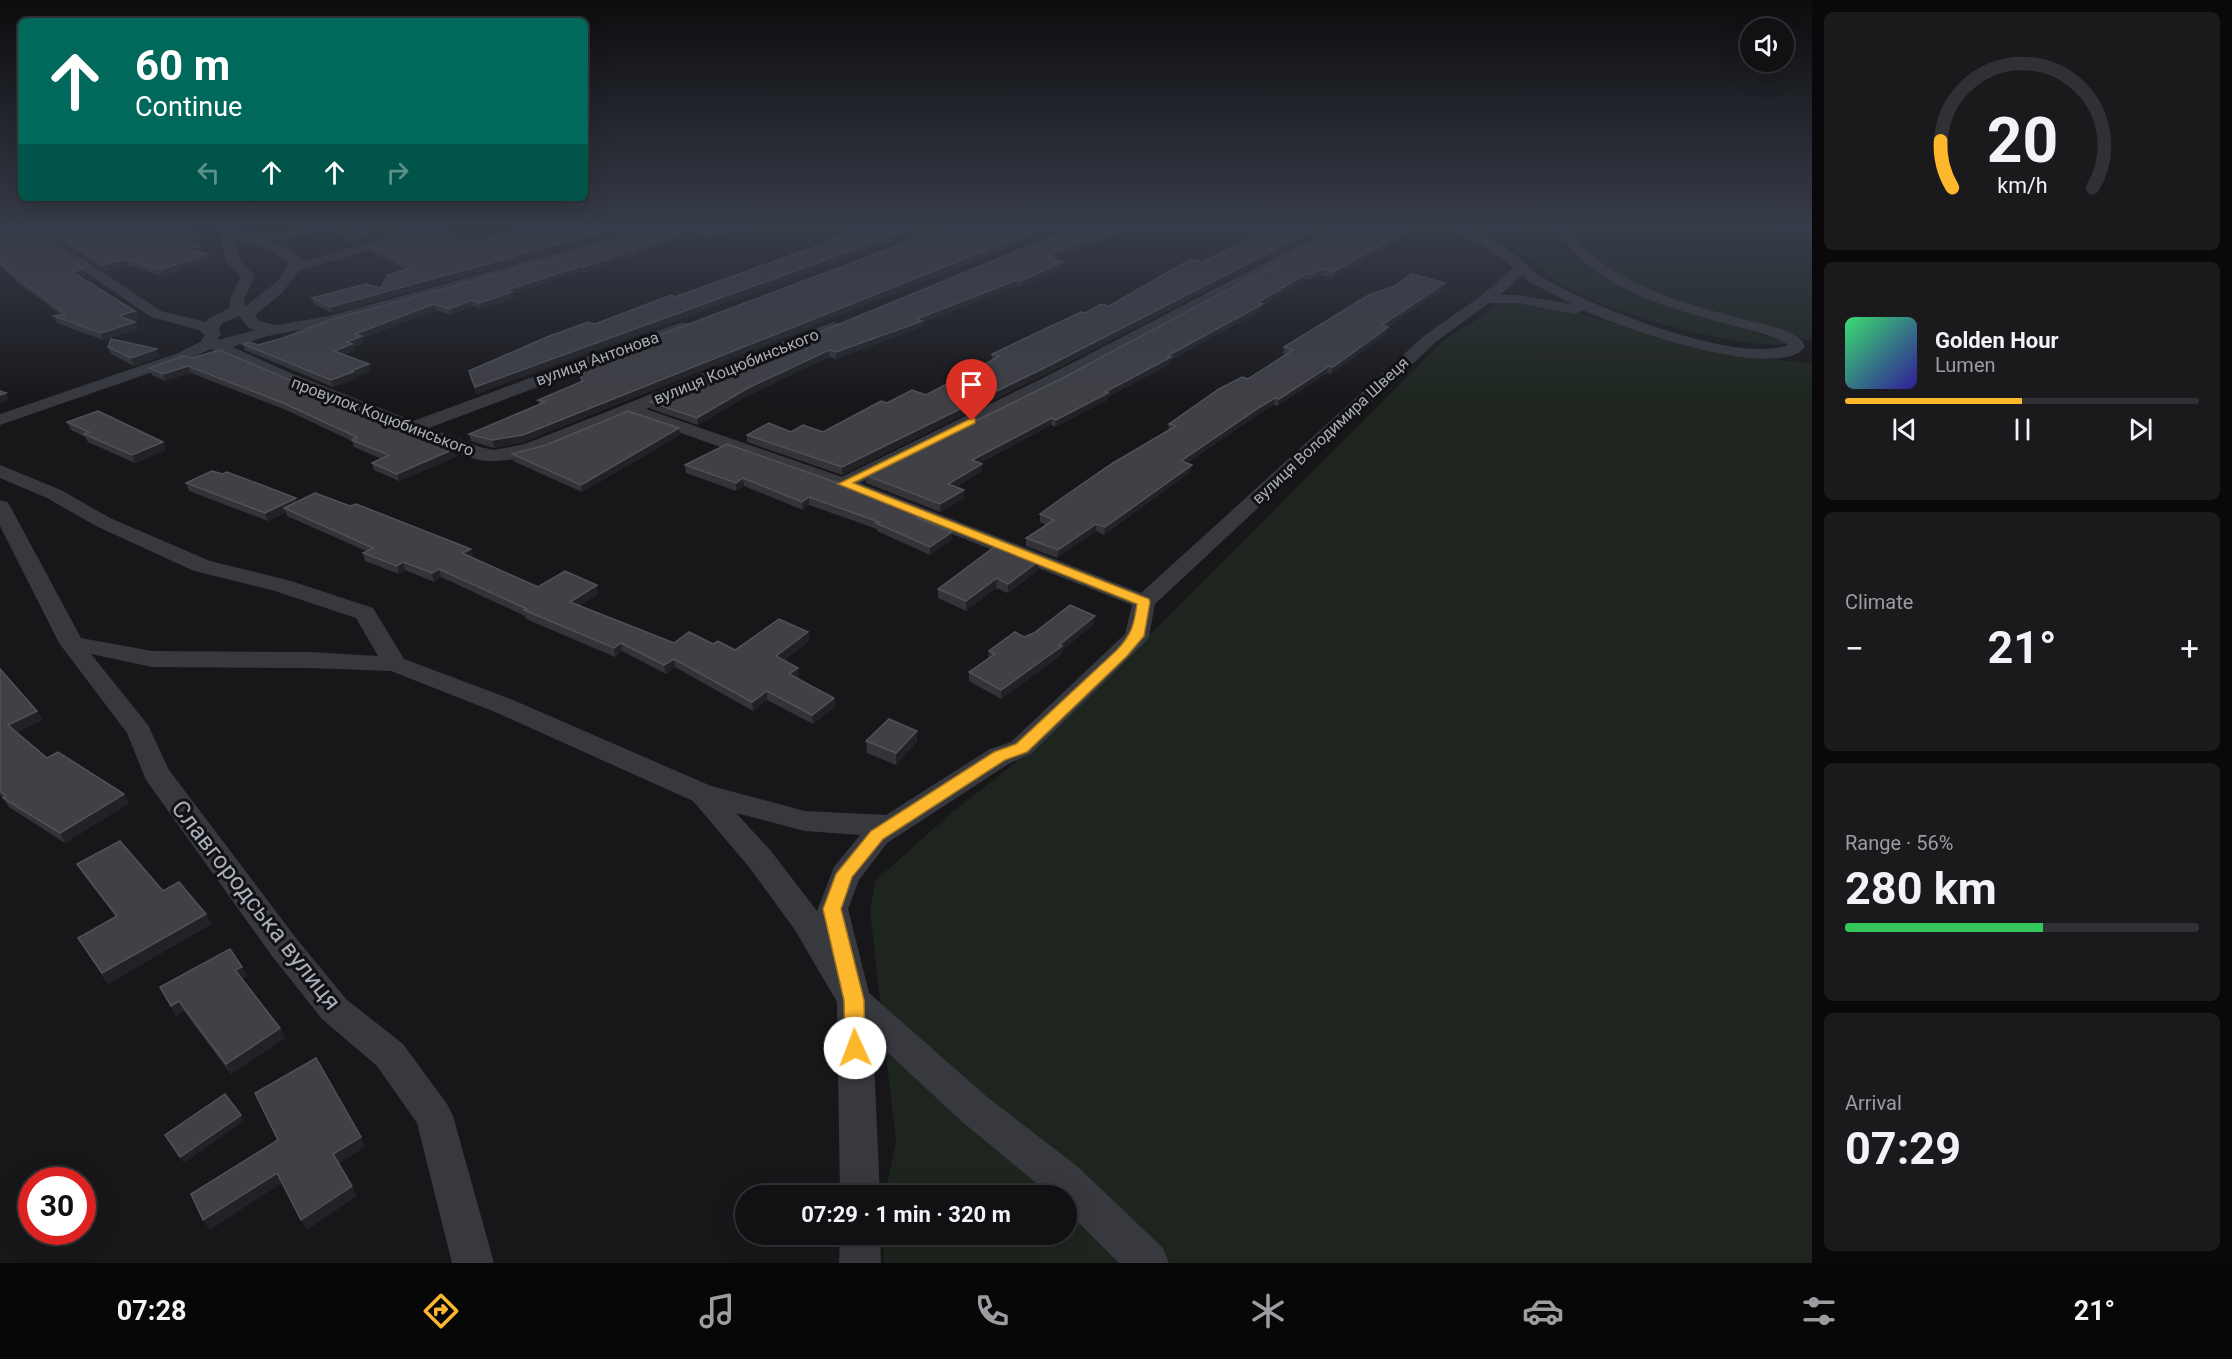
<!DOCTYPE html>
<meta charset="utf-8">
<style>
body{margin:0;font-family:Roboto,sans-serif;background:#1a1a1d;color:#f1f3f6;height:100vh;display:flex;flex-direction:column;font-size:22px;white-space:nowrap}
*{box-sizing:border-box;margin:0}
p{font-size:20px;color:#9c9da0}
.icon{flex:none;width:33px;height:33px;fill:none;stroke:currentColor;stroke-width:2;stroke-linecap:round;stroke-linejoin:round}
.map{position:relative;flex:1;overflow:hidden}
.details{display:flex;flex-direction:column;gap:12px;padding:12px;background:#09090b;width:420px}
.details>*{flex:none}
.banner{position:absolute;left:18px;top:18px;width:570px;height:183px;border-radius:9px;box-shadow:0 6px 24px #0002,0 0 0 2px #303134;background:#00695c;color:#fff;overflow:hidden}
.controls{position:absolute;left:1740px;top:18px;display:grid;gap:12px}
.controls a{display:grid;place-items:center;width:54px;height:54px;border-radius:50%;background:#111114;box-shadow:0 6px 24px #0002,0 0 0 2px #303134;font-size:30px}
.speed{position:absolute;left:18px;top:1167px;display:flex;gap:12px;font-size:30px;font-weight:700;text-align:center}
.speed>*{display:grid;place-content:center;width:78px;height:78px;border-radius:50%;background:#111114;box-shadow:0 6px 24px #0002,0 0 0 2px #303134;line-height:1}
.speed .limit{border:9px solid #d22;background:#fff;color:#111}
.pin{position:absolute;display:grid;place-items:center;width:51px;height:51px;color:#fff;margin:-62px -26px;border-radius:50% 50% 50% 0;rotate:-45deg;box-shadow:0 0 6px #0007}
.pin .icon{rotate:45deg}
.me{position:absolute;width:66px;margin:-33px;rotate:358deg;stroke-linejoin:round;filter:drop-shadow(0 0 4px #0008)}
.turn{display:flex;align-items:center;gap:21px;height:126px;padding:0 18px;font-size:27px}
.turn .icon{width:78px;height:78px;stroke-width:2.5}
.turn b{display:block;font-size:42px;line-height:51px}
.lanes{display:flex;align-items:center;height:57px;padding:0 18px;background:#0003;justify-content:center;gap:30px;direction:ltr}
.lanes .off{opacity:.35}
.big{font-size:45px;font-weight:700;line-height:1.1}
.details .widget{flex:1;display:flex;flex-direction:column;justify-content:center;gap:9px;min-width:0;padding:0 21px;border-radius:9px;background:#1a1a1d}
.details .dial{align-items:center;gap:0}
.dial svg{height:156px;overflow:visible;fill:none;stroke:#303134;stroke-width:7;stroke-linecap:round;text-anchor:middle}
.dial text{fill:#f1f3f6;stroke:none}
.song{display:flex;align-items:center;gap:18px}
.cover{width:72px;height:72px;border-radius:9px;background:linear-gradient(135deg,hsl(140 70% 55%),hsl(250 70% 35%))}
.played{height:6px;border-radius:3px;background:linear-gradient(90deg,#fdb72c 50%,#303134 50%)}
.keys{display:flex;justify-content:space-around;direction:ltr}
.heat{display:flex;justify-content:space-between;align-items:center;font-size:33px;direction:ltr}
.charge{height:9px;border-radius:4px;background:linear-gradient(90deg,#34c759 56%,#303134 0)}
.trip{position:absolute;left:735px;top:1185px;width:342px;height:60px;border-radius:30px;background:#111114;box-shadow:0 6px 24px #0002,0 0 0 2px #303134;font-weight:700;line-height:60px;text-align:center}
.tab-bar{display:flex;height:96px;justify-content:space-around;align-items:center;background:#070708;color:#9c9da0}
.tab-bar .icon{width:42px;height:42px}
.tab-bar .on{color:#fdb72c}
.tab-bar b{font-size:27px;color:#f1f3f6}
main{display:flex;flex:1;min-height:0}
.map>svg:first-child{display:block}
.green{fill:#1d251e}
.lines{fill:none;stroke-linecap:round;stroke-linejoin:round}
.street{fill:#38393f;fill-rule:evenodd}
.wall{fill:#333338}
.shaded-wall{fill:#222226}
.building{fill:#404046;stroke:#505258;stroke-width:1.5}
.route{fill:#fdb72c;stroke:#a4771d;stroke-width:1.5}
.labels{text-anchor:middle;stroke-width:6;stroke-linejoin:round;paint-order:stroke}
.far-street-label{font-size:16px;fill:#a9aeba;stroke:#121215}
.near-street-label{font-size:24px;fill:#a9aeba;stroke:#121215}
</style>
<main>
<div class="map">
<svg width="1812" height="1263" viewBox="0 0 1812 1263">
<rect width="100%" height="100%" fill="#17171a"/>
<g class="green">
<path d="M1482 227H1538L1554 238 1570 254 1680 310 1784 341 1785 344C1736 349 1611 313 1568 288 1552 279 1539 266 1524 256 1510 247 1493 240 1482 227Z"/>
<path d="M1579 227H1812V341L1713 314 1634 283 1592 255Z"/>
<path d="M1503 301 1557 308 1718 352 1746 357 1812 363V1263H884L883 1235 1066 1234V1196L885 1195 896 1142 870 911 876 880 950 814 1050 735 1443 341C1463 327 1485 317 1503 301Z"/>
</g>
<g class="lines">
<g class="street">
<path d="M20 227H35L161 311 206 322 209 318 230 308V299L241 276 226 261 219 227H232V230C264 240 298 227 332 227L326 231 272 241 294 252 303 261 422 227H443L442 230 300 270 282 293 255 315 259 321 277 325 329 316 651 227H673L672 230 336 323 268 336 232 347 293 374 413 421 680 323H692L694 326 692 329 429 428 480 447 494 450 525 444 833 322 839 324 841 327 839 330 646 409 842 477 1049 375 1334 227H1350L1061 383 860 483 1141 593 1425 335 1481 296 1514 268 1480 244 1445 227C1477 227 1502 243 1526 264 1531 267 1535 273 1540 276 1588 305 1734 365 1788 345 1770 333 1747 330 1727 324 1668 308 1594 288 1560 233L1563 227H1576L1574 233C1604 281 1683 303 1735 317 1753 322 1772 325 1789 332 1796 336 1803 339 1805 347 1777 383 1619 327 1583 310L1576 314 1516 303H1489L1437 341 1155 604 1149 636 1146 641 1031 754 1010 763 887 843 859 880 848 909 869 993 986 1096 1078 1167 1163 1248 1169 1263H1119L1066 1210V1196H1052L960 1120 873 1039 880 1196H840L837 1002 795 930 749 867 693 801 495 712 391 671 310 668 152 667 91 654 148 725 169 770 296 938 346 999 403 1044 447 1104 453 1116 494 1263H452L417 1123 377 1066 322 1019 272 956 146 780 127 733 59 643 0 526V500L7 502 10 506 81 638 152 651 310 652 378 656 356 618 275 591 194 571 96 526 47 498 0 478V465L61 490 110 518 210 561 291 581 373 608 404 659 513 700 711 786 805 811 886 815 990 749 1011 742 1125 634 1132 605 836 488 630 415C588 432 542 459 496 461 470 463 440 445 417 436 349 409 278 380 211 349L190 359 0 425V414L178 353 200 342 205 335 199 330 151 317ZM234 239 268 249 289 262 279 280 245 307 244 299 255 275 240 260ZM1522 275 1528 281 1572 304 1516 295H1500ZM239 316 249 328 256 330 217 340 221 334 219 331 221 324ZM736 813 805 831 860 835 834 867 817 911 771 851Z"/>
<path d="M840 1234H880L881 1263H839Z"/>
</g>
</g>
<g class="wall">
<path d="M0 227 84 269 86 275 80 277 135 311 138 318 130 320 138 329 103 340 57 323 54 316 61 315 18 283 0 266Z"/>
<path d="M40 227H171L201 241 193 243 202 246 204 251 200 252 210 260 162 276 129 265 105 271Z"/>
<path d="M329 227H413L355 244 330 232Z"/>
<path d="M536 227H641L332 313 314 304 312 298 381 288 388 278 387 275 406 269 372 252 370 247 469 243Z"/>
<path d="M670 227H753L729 237 724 236 712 240 696 236 684 238 585 272 582 271 513 294 514 298 481 309 473 306 451 315 436 310 363 338 364 343 353 347 354 351 343 355 369 364 371 371 355 377V379L333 387 245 350 243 344 258 345Z"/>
<path d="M947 227H1058L524 442 494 448 471 441 469 434 539 405 538 400 581 382 578 373 577 366Z"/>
<path d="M1075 227H1143L1120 238 1115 237 1053 259 1063 262V268L1020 287 1016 286 922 323V327L836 359 829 357 747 396 698 425 651 409 650 402Z"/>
<path d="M1272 227H1328L1048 373 842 475 747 442V435L791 432H823L887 403 926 395 992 361V354L1085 313 1109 306 1275 228Z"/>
<path d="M1406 231 1405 236 1332 278 1320 275 1311 280 1306 279 1263 305 1262 310 1170 360V364L1107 397V400L1055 427 1051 425 980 463 982 471 956 487 964 498 940 512 866 483 865 475 1063 378Z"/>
<path d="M828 242 477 394 470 378 469 371 595 324Z"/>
<path d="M1443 289 1387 327 1386 334 1331 374 1327 373 1277 406 1274 405 1259 414 1187 463 1190 472 1104 535 1096 531 1057 558 1026 546V538L1047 525 1040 522V514L1168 430 1169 424 1248 379 1286 355 1283 354 1284 347Z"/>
<path d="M108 347 160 357 134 366 111 354Z"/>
<path d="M183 356 309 388 310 390 456 448 458 456 399 481 374 470 372 463 382 459 354 447 352 441 286 410 191 373 165 381 152 375 149 368Z"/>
<path d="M67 422 163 442 166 450 135 463 88 442 85 437 71 430Z"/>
<path d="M680 435 582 492 513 461 512 454Z"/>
<path d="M727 444 921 519 952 540 930 555 877 531V529L809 505 803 510 744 486 736 491 686 473 685 465Z"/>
<path d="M186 483 297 502 473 557 471 558 538 587 598 594 579 606 674 643 713 644 735 650 808 632 809 641 784 660 799 677 797 678 834 698 835 707 813 724 767 700 753 711 675 667 666 674 622 651 615 657 526 619 525 616 441 577 434 582 405 570 399 574 365 561 363 553 366 551 287 516 286 512 268 521 189 491Z"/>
<path d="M1039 561 1038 570 1008 593 996 588 966 611 938 598V589Z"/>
<path d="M1094 624 1062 650 1061 655 1001 699 969 681V672L988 659 989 651 1024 637Z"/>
<path d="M0 669 37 711 42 720 17 732 47 758 129 803 65 843 9 807 3 798 0 795Z"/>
<path d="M866 741 917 742 896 765 867 753Z"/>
<path d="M77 864 163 891 206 914 211 924 108 984 78 938 116 917 83 874Z"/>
<path d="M242 967 247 976 242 979 280 1028 285 1038 231 1074 184 1011 176 1016 160 987Z"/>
</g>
<g class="shaded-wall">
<path d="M390 227H413L355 244 353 238Z"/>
<path d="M621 227H641L332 313 330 307Z"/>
<path d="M739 227H753L729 237V231Z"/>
<path d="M916 227H932L477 394 475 387Z"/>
<path d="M1044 227H1058L524 442 494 448 492 440Z"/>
<path d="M1131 227H1143L1120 238V232Z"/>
<path d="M1319 227H1328L1048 373 842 475V467Z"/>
<path d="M696 230V236L684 238 585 272 584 267 683 232Z"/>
<path d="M723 230 724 236 712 240 711 234Z"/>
<path d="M1116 231 1115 237 1048 261V255Z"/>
<path d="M1406 231 1405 236 1332 278 1333 272Z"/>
<path d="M199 235 201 241 184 246 182 240Z"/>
<path d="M202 246 204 251 189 255 187 249Z"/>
<path d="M208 254 210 260 162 276 160 270Z"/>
<path d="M126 259 129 265 105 271 103 265Z"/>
<path d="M1063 262V268L1020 287V281Z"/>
<path d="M581 266 582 271 513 294 514 298 481 309 479 303 507 290Z"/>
<path d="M84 269 86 275 74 278 72 272Z"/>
<path d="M1322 269 1320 275 1311 280 1312 274Z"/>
<path d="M1307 273 1306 279 1263 305 1262 310 1170 360V364L1107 397V400L1055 427 1056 420Z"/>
<path d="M1017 280 1016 286 922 323V327L836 359V352L916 319Z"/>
<path d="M1445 283 1443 289 1380 332 1382 325Z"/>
<path d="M472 300 473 306 451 315 449 309Z"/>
<path d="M434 304 436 310 363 338 364 343 353 347 354 351 336 358 334 351 347 342 355 334Z"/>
<path d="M135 311 138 318 121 322 119 316Z"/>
<path d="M135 322 138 329 103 340 101 333Z"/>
<path d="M1388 327 1386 334 1331 374 1333 367Z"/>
<path d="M157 349 160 357 134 366 131 358Z"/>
<path d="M829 350V357L747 396 698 425 697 418 746 389Z"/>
<path d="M369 364 371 371 355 377V379L333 387 331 380Z"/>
<path d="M188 366 191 373 165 381 163 374Z"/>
<path d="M1329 366 1327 373 1277 406 1279 399Z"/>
<path d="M6 393 9 400 0 404V395Z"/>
<path d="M1275 398 1274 405 1259 414 1179 468 1181 461 1260 407Z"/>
<path d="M1052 418 1051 425 972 467V460Z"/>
<path d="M679 428 680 435 582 492 581 485Z"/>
<path d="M163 442 166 450 135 463 132 455Z"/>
<path d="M456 448 458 456 399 481 397 474Z"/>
<path d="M982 464V471L948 491V484Z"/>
<path d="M1192 465 1190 472 1104 535 1105 527Z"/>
<path d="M743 478 744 486 736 491V483Z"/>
<path d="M964 490V498L940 512V504Z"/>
<path d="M809 497V505L803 510 802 502Z"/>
<path d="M296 498 298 505 284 508 286 512 268 521 265 513Z"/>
<path d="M1096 524V531L1057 558 1058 550Z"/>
<path d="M952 532V540L930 555V547Z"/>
<path d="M471 549 473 557 464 562 462 553Z"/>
<path d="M1039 561 1038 570 1008 593V584Z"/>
<path d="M403 562 405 570 399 574 397 566Z"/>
<path d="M439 569 441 577 434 582 432 573Z"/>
<path d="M997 578 996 588 966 611V601Z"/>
<path d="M597 585 598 594 572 611 570 602Z"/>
<path d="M1095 616 1094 624 1062 650 1061 655 1001 699V690Z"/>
<path d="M808 632 809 641 777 665 776 656Z"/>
<path d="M621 643 622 651 615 657 614 648Z"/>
<path d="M674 659 675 667 666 674 664 665Z"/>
<path d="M798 668 799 677 789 683V674Z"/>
<path d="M767 691V700L753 711 752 702Z"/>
<path d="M834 698 835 707 813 724 812 715Z"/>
<path d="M37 711 42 720 13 734 8 725Z"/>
<path d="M917 731V742L896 765V753Z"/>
<path d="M124 794 129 803 65 843 60 833Z"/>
<path d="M206 914 211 924 108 984 102 973Z"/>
<path d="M242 967 247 976 240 980 235 970Z"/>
<path d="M179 1001 184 1011 176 1016 171 1006Z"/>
<path d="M280 1028 285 1038 231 1074 226 1064Z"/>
<path d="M241 1115 244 1121 184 1163 180 1157Z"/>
<path d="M361 1137 365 1147 338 1164 333 1154Z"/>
<path d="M277 1173 282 1183 210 1230 203 1220Z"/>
<path d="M352 1186 357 1196 307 1230 301 1220Z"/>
</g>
<g class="building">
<path d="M0 227H22L84 269 72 272 135 311 119 316 135 322 101 333 54 316 65 314 15 276 0 263Z"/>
<path d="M46 227H171L199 235 182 240 202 246 187 249 208 254 160 270 126 259 103 265Z"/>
<path d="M332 227H390L353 238Z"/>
<path d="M536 227H621L330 307 312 298 366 284 381 288 385 279 392 277 387 275 413 267 370 247 436 228 469 243Z"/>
<path d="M670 227H739L729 231 723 230 711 234 696 230 683 232 584 267 581 266 507 290 512 292 479 303 472 300 449 309 434 304 355 334 362 336 347 342 352 344 334 351 369 364 351 371 353 372 331 380 243 344 249 342 258 345 283 338 330 320Z"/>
<path d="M863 227H916L475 387 469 371 547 337 588 322 595 324 671 295 675 297 828 242Z"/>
<path d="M947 227H1044L523 435 492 440 469 434 545 402 538 400 583 381 577 366Z"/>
<path d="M1075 227H1131L1120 232 1116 231 1048 255 1053 257 1048 258 1063 262 1020 281 1017 280 916 319 922 321 836 352 829 350 746 389 697 418 650 402Z"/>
<path d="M1276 227H1319L1048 366 842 467 747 435 769 423 791 432 803 425 823 432 881 401 887 403 912 390 926 395 1000 356 992 354 1081 312 1085 313 1101 304 1109 306 1191 259 1202 262Z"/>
<path d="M1345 227H1406V231L1333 272 1322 269 1312 274 1307 273 1257 303 1263 304 1167 356 1171 357 1105 392 1108 393 1056 420 1052 418 972 460 982 464 948 484 964 490 940 504 865 475 1063 378Z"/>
<path d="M1412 274 1445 283 1382 325 1388 327 1333 367 1329 366 1279 399 1275 398 1260 407 1181 461 1192 465 1105 527 1096 524 1058 550 1026 538 1054 520 1040 514 1069 493 1113 463 1176 426 1169 424 1219 389 1242 377 1248 379 1293 350 1284 347 1367 296 1394 286Z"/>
<path d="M111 339 157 349 131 358 108 347Z"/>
<path d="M219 350 309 388 307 389 456 448 397 474 372 463 389 455 352 440 357 437 283 403 188 366 163 374 149 368 183 356 193 358Z"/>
<path d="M0 391 6 393 0 395Z"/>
<path d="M98 411 163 442 132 455 84 434 89 432 67 422Z"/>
<path d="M628 411 679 428 581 485 512 454 546 445Z"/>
<path d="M727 444 835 482 921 516 917 518 952 532 930 547 876 523 879 522 809 497 802 502 743 478 736 483 685 465Z"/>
<path d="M212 471 222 474 227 472 296 498 265 513 186 483Z"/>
<path d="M315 493 350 506 356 504 471 549 462 553 538 587 565 571 597 585 570 602 674 643 689 632 713 644 718 641 735 650 779 619 808 632 776 656 798 668 789 674 834 698 812 715 767 691 752 702 674 659 664 665 621 643 614 648 524 610 527 609 439 569 432 573 403 562 397 566 363 553 373 548 284 508Z"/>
<path d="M997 545 1039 561 1008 584 997 578 966 601 938 589Z"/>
<path d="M1070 605 1095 616 1059 645 1062 646 1001 690 969 672 995 654 989 651 1015 632 1024 637 1034 633Z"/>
<path d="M0 669 37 711 8 725 47 758 58 752 124 794 60 833 3 798 6 796 0 791Z"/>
<path d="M889 719 917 731 896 753 866 741Z"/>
<path d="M120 841 163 891 179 882 206 914 102 973 78 938 117 916 77 864Z"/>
<path d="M230 949 242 967 235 970 280 1028 226 1064 179 1001 171 1006 160 987Z"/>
<path d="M316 1058 361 1137 333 1154 352 1186 301 1220 277 1173 203 1220 191 1194 278 1140 255 1093Z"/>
<path d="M225 1094 241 1115 180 1157 165 1135Z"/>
</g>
<linearGradient id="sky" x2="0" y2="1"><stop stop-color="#0d0d0e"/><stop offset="0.56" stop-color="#363c49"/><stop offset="1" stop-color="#363c49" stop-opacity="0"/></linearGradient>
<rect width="1812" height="404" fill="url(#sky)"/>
<path class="route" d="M972 418 975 419V423L853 483 1149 599 1150 602 1144 636 1127 656 1027 752 1005 760 883 839 852 877 841 909 864 1000 865 1048 862 1055 855 1057 848 1055 845 1048 844 1000 823 909 836 874 871 831 994 752 1016 744 1117 650C1132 634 1134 625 1137 604L838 484Z"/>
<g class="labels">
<g class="far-street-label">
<text transform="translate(597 358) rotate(-20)" y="6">вулиця Антонова</text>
<text transform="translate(736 366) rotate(-22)" y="6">вулиця Коцюбинського</text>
<text transform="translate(383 416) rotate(21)" y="6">провулок Коцюбинського</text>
<text transform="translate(1330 430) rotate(-43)" y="6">вулиця Володимира Швеця</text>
</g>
<g class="near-street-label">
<text transform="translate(256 905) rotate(52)" y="8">Славгородська вулиця</text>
</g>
</g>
</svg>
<div class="controls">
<a><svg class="icon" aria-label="sound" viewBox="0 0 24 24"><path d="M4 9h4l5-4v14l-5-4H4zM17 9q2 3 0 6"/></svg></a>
</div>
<div class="speed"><div class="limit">30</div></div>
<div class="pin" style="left:972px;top:421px;background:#d93025"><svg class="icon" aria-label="arrive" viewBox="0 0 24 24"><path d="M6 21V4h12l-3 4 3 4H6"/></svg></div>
<svg class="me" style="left:855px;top:1048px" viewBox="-20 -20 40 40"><circle r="19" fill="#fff"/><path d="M0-13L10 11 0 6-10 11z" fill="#fdb72c"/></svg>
<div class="trip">07:29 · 1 min · 320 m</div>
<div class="banner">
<div class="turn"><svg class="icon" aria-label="ahead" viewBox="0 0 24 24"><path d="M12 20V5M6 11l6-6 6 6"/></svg><div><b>60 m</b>Continue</div></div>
<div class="lanes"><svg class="icon off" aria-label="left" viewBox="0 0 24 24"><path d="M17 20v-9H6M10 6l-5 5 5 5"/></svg><svg class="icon" aria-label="ahead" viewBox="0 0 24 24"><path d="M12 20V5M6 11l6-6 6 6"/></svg><svg class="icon" aria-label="ahead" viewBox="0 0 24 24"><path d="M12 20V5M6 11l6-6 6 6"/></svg><svg class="icon off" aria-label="right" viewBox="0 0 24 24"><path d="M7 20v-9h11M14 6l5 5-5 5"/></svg></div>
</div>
</div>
<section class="details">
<div class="widget dial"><svg viewBox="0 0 100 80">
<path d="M14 69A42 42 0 1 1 86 69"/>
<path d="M14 69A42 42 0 0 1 8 45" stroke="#fdb72c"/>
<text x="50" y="56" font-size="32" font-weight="700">20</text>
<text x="50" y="72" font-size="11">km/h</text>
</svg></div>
<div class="widget">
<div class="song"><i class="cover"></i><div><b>Golden Hour</b><p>Lumen</p></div></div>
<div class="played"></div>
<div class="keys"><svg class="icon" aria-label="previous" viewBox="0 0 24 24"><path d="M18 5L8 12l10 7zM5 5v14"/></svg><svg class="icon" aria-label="pause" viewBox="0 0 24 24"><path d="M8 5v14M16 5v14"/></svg><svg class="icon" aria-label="next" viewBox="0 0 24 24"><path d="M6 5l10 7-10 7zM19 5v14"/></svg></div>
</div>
<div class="widget"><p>Climate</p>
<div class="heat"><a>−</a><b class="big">21°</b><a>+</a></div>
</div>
<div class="widget"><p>Range · 56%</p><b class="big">280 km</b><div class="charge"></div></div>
<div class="widget"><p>Arrival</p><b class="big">07:29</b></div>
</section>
</main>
<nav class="tab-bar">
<b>07:28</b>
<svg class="icon on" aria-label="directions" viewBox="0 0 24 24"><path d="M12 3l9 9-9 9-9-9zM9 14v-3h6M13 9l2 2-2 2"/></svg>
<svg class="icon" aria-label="music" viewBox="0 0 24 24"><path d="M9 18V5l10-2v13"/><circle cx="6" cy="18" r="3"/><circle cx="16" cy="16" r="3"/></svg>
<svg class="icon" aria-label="phone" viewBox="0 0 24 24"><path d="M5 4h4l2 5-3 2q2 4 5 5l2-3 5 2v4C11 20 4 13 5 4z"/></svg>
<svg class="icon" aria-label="climate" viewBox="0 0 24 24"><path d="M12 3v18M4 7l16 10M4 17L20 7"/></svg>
<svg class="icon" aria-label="car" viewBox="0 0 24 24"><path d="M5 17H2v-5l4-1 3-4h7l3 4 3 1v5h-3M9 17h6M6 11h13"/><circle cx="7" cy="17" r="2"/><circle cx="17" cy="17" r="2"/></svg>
<svg class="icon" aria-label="filters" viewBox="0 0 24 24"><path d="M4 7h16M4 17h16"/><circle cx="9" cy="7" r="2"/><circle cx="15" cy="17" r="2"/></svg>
<b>21°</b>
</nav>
